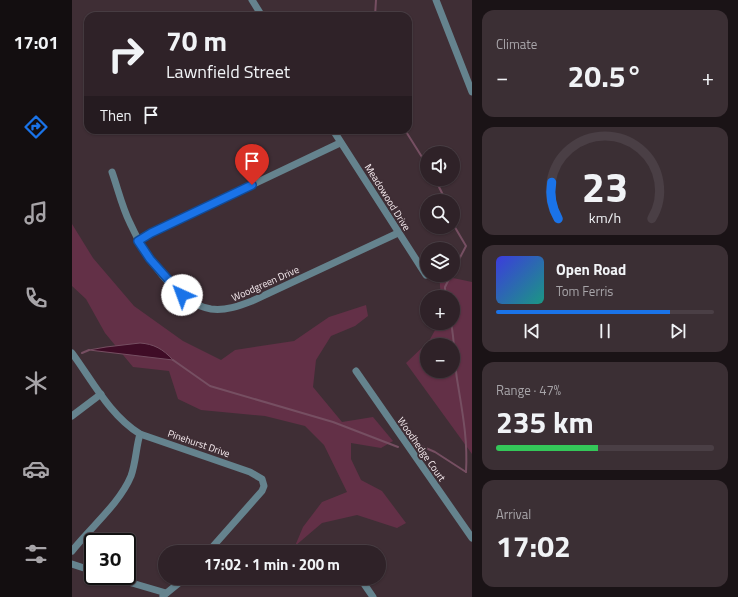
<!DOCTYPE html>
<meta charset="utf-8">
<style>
body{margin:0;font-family:"Titillium Web",sans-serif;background:#3b2f34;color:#f1f3f6;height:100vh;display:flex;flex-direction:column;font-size:15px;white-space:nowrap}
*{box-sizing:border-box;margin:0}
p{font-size:13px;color:#a7a4a8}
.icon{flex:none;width:22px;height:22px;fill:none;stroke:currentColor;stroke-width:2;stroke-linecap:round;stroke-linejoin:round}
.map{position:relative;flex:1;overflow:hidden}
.drawer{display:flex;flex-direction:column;gap:10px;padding:10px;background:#1a1316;width:266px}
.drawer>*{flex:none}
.hud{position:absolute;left:12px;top:12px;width:328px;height:122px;border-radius:12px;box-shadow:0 1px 3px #0004,0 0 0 1px #4a3f45;background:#2f2228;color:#f1f3f6;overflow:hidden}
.controls{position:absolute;left:348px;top:146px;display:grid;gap:8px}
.controls a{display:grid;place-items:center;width:40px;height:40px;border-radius:50%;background:#2f2228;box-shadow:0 1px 3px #0004,0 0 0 1px #4a3f45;font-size:20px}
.speed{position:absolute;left:12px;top:533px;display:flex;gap:8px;font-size:20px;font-weight:700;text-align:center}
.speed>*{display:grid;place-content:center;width:52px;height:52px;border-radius:50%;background:#2f2228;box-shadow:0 1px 3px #0004,0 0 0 1px #4a3f45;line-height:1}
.speed .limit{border:2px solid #111;border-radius:6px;background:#fff;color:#111}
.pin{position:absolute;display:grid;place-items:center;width:34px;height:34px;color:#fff;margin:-41px -17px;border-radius:50% 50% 50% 0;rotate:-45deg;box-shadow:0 0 4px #0007}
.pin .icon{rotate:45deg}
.me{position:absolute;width:44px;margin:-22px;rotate:317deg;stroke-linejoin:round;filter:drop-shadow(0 0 3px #0008)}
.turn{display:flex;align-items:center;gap:14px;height:84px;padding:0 16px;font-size:18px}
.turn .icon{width:52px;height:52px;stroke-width:2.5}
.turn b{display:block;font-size:28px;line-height:34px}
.then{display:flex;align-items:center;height:38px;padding:0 16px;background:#0003;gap:8px;font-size:15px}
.big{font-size:30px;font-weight:700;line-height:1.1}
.drawer .widget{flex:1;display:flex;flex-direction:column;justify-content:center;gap:6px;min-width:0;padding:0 14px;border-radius:12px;background:#3b2f34}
.drawer .dial{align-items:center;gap:0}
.dial svg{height:104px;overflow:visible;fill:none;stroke:#4a3f45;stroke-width:7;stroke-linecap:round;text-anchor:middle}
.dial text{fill:#f1f3f6;stroke:none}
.song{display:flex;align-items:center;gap:12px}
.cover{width:48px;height:48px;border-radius:6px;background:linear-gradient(135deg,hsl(240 70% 55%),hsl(170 70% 35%))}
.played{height:4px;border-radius:2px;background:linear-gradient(90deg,#1a73e8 80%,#4a3f45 80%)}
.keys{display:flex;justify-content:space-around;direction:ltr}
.heat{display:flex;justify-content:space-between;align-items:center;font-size:22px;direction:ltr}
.charge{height:6px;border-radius:3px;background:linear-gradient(90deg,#34c759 47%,#4a3f45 0)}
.trip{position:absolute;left:86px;top:545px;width:228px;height:40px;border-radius:20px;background:#2f2228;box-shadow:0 1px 3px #0004,0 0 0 1px #4a3f45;font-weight:700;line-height:40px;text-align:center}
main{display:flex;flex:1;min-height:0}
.menu{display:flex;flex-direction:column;width:72px;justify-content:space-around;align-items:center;background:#130e10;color:#a7a4a8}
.menu .icon{width:28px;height:28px}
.menu .current{color:#1a73e8}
.menu b{font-size:18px;color:#f1f3f6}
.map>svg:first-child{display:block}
.green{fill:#633047;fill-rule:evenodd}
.water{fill:#3f0c26;stroke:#764f62}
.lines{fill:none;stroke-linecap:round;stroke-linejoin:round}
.stream{stroke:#764f62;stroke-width:2}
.minor{stroke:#65838e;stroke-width:7}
.route-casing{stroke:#114b97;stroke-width:10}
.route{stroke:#1a73e8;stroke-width:7}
.labels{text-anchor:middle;stroke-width:4;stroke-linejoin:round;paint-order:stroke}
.street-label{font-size:10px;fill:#f6ebef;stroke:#3f2e35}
</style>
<main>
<nav class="menu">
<b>17:01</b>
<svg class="icon current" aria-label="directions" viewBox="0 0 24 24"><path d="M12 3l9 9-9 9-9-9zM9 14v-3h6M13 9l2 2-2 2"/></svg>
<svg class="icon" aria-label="music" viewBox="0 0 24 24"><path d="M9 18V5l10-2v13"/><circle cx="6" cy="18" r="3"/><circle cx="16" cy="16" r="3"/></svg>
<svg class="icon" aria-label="phone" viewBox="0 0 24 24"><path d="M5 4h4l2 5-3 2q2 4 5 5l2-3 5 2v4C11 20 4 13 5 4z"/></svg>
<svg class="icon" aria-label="climate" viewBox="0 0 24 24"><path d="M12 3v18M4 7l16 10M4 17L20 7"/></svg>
<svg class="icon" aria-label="car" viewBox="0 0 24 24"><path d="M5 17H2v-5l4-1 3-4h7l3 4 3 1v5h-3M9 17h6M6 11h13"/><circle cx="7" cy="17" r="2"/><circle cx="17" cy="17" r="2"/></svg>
<svg class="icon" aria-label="filters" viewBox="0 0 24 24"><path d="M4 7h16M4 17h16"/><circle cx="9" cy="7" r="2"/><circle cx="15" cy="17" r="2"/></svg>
</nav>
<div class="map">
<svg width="400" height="597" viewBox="0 0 400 597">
<rect width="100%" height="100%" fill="#3f2e35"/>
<g class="green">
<path d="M0 224 21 258 62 306 111 341 149 360 163 350 222 341 257 317 294 305 296 316 283 326 259 336 244 360 241 387 270 422 301 417 321 441 309 448 279 443V459L289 480 310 491 334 523 325 528 285 515 250 523 223 546 231 527 250 502 275 492 252 445 233 426 193 416 129 410 106 399 97 371 61 367 33 333 14 299 0 286Z"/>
<path d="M367 275 400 282V454L334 363 357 341 367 323H381V297H369ZM355 345H381V371H355Z"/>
</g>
<path class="water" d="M68 343C82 344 91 349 101 360L17 350 34 347Z"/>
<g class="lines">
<g class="stream">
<path d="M303 16 304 0"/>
<path d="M333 130 355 165"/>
<path d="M363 179 374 201"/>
<path d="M381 224 394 246 381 271"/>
<path d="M373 297V287L379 275"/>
<path d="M379 323C383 342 382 360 385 379 390 410 396 439 394 472"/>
<path d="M10 353 17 350"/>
<path d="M101 360 138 386 261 422 326 447"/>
<path d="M342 443 363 452 394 472"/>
</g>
<g class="minor">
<path d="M180 0 190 16"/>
<path d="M364 0 400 92"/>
<path d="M261 130 354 275"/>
<path d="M40 172C46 189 50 207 58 223 72 254 103 303 139 309 153 311 167 306 180 301L326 233"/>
<path d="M67 241 79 233 268 143"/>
<path d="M0 353C20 380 38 416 68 434L178 472 190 479 192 486 190 491 136 552"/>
<path d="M284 371 400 538"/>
<path d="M0 416 29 394"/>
<path d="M0 551C18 528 48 503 59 476 64 462 64 447 68 434"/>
<path d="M0 564 21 571"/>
<path d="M36 576 94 593"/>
<path d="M288 578 301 597"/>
<path d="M91 596 113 578"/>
</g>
</g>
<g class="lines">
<defs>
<path id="route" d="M110 295 78 259 66 241 79 233 180 185"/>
</defs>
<use href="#route" class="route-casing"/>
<use href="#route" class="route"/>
</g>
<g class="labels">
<g class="street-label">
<text transform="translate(316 197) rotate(58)" y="4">Meadowood Drive</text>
<text transform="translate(193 283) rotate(-24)" y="4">Woodgreen Drive</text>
<text transform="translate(127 443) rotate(19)" y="4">Pinehurst Drive</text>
<text transform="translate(350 449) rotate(55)" y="4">Woodhedge Court</text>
</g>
</g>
</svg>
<div class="controls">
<a><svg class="icon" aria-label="sound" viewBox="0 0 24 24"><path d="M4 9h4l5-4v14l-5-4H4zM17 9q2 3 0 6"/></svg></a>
<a><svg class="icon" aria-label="search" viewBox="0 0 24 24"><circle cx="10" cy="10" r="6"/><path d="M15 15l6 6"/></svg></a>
<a><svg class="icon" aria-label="layers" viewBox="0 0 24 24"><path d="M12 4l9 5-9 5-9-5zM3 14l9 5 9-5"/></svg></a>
<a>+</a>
<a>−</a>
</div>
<div class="speed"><div class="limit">30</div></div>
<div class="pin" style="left:180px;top:185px;background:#d93025"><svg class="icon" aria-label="arrive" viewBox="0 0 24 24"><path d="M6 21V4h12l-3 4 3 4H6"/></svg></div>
<svg class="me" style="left:110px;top:295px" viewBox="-20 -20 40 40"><circle r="19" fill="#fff"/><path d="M0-13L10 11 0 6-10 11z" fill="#1a73e8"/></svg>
<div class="trip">17:02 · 1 min · 200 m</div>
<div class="hud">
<div class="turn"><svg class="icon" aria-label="right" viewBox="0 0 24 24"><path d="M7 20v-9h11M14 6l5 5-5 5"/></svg><div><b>70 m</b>Lawnfield Street</div></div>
<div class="then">Then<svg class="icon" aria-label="arrive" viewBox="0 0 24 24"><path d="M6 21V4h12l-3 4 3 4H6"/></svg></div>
</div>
</div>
<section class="drawer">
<div class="widget"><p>Climate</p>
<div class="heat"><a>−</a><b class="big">20.5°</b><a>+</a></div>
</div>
<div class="widget dial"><svg viewBox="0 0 100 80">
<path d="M14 69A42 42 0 1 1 86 69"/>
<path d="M14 69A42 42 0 0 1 9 41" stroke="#1a73e8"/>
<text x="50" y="56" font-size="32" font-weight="700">23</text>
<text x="50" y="72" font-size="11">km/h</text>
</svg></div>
<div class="widget">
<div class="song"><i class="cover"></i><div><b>Open Road</b><p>Tom Ferris</p></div></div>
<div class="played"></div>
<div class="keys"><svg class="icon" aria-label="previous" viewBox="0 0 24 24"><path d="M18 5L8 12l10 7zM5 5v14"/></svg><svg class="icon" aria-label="pause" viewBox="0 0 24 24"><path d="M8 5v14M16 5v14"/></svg><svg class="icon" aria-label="next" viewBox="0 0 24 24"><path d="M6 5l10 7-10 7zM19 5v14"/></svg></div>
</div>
<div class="widget"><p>Range · 47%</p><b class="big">235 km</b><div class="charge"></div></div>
<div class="widget"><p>Arrival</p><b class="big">17:02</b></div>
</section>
</main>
